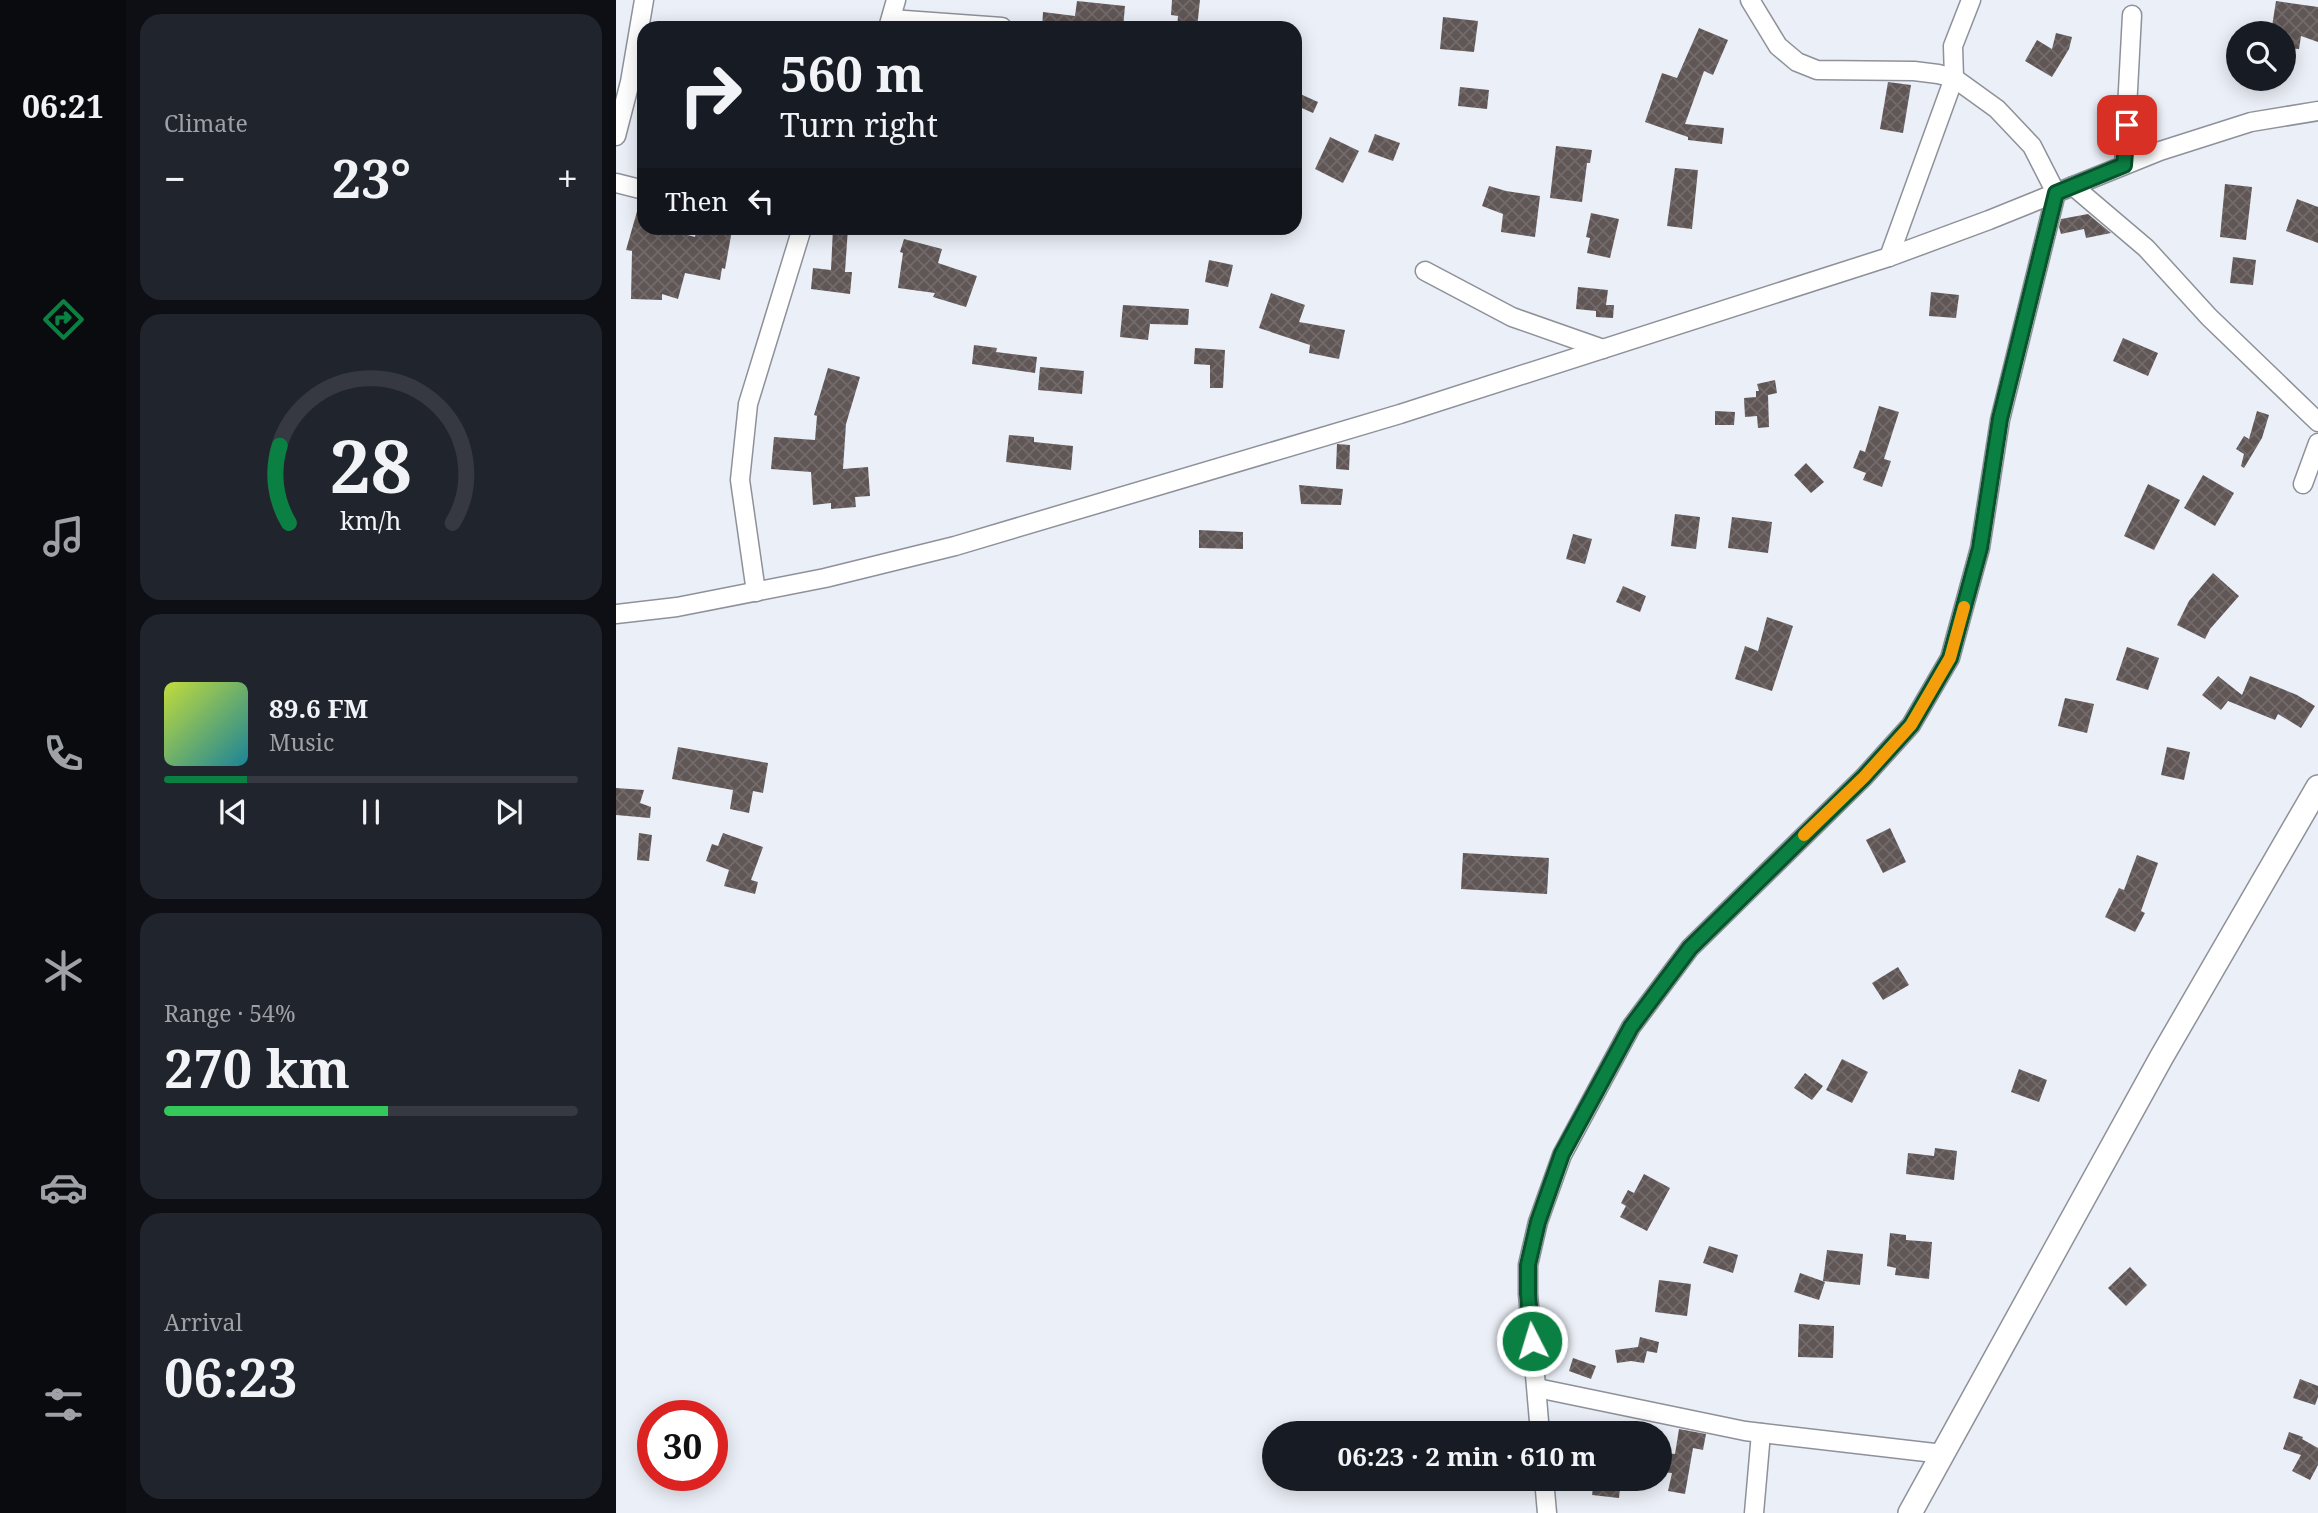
<!DOCTYPE html>
<meta charset="utf-8">
<style>
body{margin:0;font-family:"Noto Serif",serif;background:#20242c;color:#f1f3f6;height:100vh;display:flex;flex-direction:column;font-size:26px;white-space:nowrap}
*{box-sizing:border-box;margin:0}
p{font-size:23px;color:#9ea1a6}
.icon{flex:none;width:38px;height:38px;fill:none;stroke:currentColor;stroke-width:2;stroke-linecap:round;stroke-linejoin:round}
.map{position:relative;flex:1;overflow:hidden}
.drawer{display:flex;flex-direction:column;gap:14px;padding:14px;background:#0d0f14;width:490px}
.drawer>*{flex:none}
.hud{position:absolute;left:21px;top:21px;width:665px;height:214px;border-radius:21px;box-shadow:0 4px 18px #0003;background:#171b24;color:#f1f3f6;overflow:hidden}
.fabs{position:absolute;left:1610px;top:21px;display:grid;gap:14px}
.fabs a{display:grid;place-items:center;width:70px;height:70px;border-radius:50%;background:#171b24;box-shadow:0 4px 18px #0003;font-size:35px}
.speed{position:absolute;left:21px;top:1400px;display:flex;gap:14px;font-size:35px;font-weight:700;text-align:center}
.speed>*{display:grid;place-content:center;width:91px;height:91px;border-radius:50%;background:#171b24;box-shadow:0 4px 18px #0003;line-height:1}
.speed .limit{border:10px solid #d22;background:#fff;color:#111}
.pin{position:absolute;display:grid;place-items:center;width:60px;height:60px;color:#fff;margin:-30px;border-radius:14px;box-shadow:0 4px 10px #0006}
.me{position:absolute;width:77px;margin:-38px;rotate:355deg;stroke-linejoin:round;filter:drop-shadow(0 0 5px #0008)}
.turn{display:flex;align-items:center;gap:24px;height:147px;padding:0 28px;font-size:32px}
.turn .icon{width:91px;height:91px;stroke-width:2.5}
.turn b{display:block;font-size:49px;line-height:60px}
.then{display:flex;align-items:center;height:66px;padding:0 28px;background:#0003;gap:14px;font-size:26px}
.big{font-size:52px;font-weight:700;line-height:1.1}
.drawer .tile{flex:1;display:flex;flex-direction:column;justify-content:center;gap:10px;min-width:0;padding:0 24px;border-radius:21px;background:#20242c}
.drawer .dial{align-items:center;gap:0}
.dial svg{height:182px;overflow:visible;fill:none;stroke:#363941;stroke-width:7;stroke-linecap:round;text-anchor:middle}
.dial text{fill:#f1f3f6;stroke:none}
.song{display:flex;align-items:center;gap:21px}
.cover{width:84px;height:84px;border-radius:10px;background:linear-gradient(135deg,hsl(70 70% 55%),hsl(190 70% 35%))}
.played{height:7px;border-radius:4px;background:linear-gradient(90deg,#0b8043 20%,#363941 20%)}
.keys{display:flex;justify-content:space-around;direction:ltr}
.heat{display:flex;justify-content:space-between;align-items:center;font-size:38px;direction:ltr}
.charge{height:10px;border-radius:5px;background:linear-gradient(90deg,#34c759 54%,#363941 0)}
.trip{position:absolute;left:646px;top:1421px;width:410px;height:70px;border-radius:35px;background:#171b24;box-shadow:0 4px 18px #0003;font-weight:700;line-height:70px;text-align:center}
main{display:flex;flex:1;min-height:0}
.menu{display:flex;flex-direction:column;width:126px;justify-content:space-around;align-items:center;background:#090b0e;color:#9ea1a6}
.menu .icon{width:49px;height:49px}
.menu .active{color:#0b8043}
.menu b{font-size:32px;color:#f1f3f6}
.map>svg:first-child{display:block}
.building{fill:url(#building-cross-hatch)}
.lines{fill:none;stroke-linecap:round;stroke-linejoin:round}
.minor-casing{stroke:#8e9199;stroke-width:21}
.major-casing{stroke:#8e9199;stroke-width:26}
.minor{stroke:#fff;stroke-width:18}
.major{stroke:#fff;stroke-width:23}
.route-casing{stroke:#07532c;stroke-width:18}
.route{stroke:#0b8043;stroke-width:12}
.slow{stroke:#f59e0b;stroke-width:12}
</style>
<main>
<nav class="menu">
<b>06:21</b>
<svg class="icon active" aria-label="directions" viewBox="0 0 24 24"><path d="M12 3l9 9-9 9-9-9zM9 14v-3h6M13 9l2 2-2 2"/></svg>
<svg class="icon" aria-label="music" viewBox="0 0 24 24"><path d="M9 18V5l10-2v13"/><circle cx="6" cy="18" r="3"/><circle cx="16" cy="16" r="3"/></svg>
<svg class="icon" aria-label="phone" viewBox="0 0 24 24"><path d="M5 4h4l2 5-3 2q2 4 5 5l2-3 5 2v4C11 20 4 13 5 4z"/></svg>
<svg class="icon" aria-label="climate" viewBox="0 0 24 24"><path d="M12 3v18M4 7l16 10M4 17L20 7"/></svg>
<svg class="icon" aria-label="car" viewBox="0 0 24 24"><path d="M5 17H2v-5l4-1 3-4h7l3 4 3 1v5h-3M9 17h6M6 11h13"/><circle cx="7" cy="17" r="2"/><circle cx="17" cy="17" r="2"/></svg>
<svg class="icon" aria-label="filters" viewBox="0 0 24 24"><path d="M4 7h16M4 17h16"/><circle cx="9" cy="7" r="2"/><circle cx="15" cy="17" r="2"/></svg>
</nav>
<section class="drawer">
<div class="tile"><p>Climate</p>
<div class="heat"><a>−</a><b class="big">23°</b><a>+</a></div>
</div>
<div class="tile dial"><svg viewBox="0 0 100 80">
<path d="M14 69A42 42 0 1 1 86 69"/>
<path d="M14 69A42 42 0 0 1 10 35" stroke="#0b8043"/>
<text x="50" y="56" font-size="32" font-weight="700">28</text>
<text x="50" y="72" font-size="11">km/h</text>
</svg></div>
<div class="tile">
<div class="song"><i class="cover"></i><div><b>89.6 FM</b><p>Music</p></div></div>
<div class="played"></div>
<div class="keys"><svg class="icon" aria-label="previous" viewBox="0 0 24 24"><path d="M18 5L8 12l10 7zM5 5v14"/></svg><svg class="icon" aria-label="pause" viewBox="0 0 24 24"><path d="M8 5v14M16 5v14"/></svg><svg class="icon" aria-label="next" viewBox="0 0 24 24"><path d="M6 5l10 7-10 7zM19 5v14"/></svg></div>
</div>
<div class="tile"><p>Range · 54%</p><b class="big">270 km</b><div class="charge"></div></div>
<div class="tile"><p>Arrival</p><b class="big">06:23</b></div>
</section>
<div class="map">
<svg width="1702" height="1513" viewBox="0 0 1702 1513">
<defs>
<pattern id="building-cross-hatch" width="8" height="8" patternUnits="userSpaceOnUse" patternTransform="scale(1.75)"><rect width="8" height="8" fill="#605656"/><path d="M0 0l8 8M0 8l8-8" fill="none" stroke="#736b6b"/></pattern>
</defs>
<rect width="100%" height="100%" fill="#ebeff7"/>
<g class="building">
<path d="M556 0H584L581 28H561L562 16 555 15Z"/>
<path d="M461 1 509 6 507 28H426L427 12 459 16Z"/>
<path d="M1660 1 1702 7V42L1685 36 1683 49 1669 48 1671 35 1655 33Z"/>
<path d="M827 17 862 21 858 52 824 49Z"/>
<path d="M1083 28 1112 40 1097 75 1088 71 1069 124 1108 128 1106 144 1072 140V137L1029 122 1046 73 1061 78Z"/>
<path d="M1440 33 1456 37 1453 49 1436 77 1409 61 1421 40 1436 49Z"/>
<path d="M1272 82 1295 85 1287 133 1264 129Z"/>
<path d="M844 87 873 90 871 109 842 106Z"/>
<path d="M682 93 702 102 697 113 679 105Z"/>
<path d="M759 134 784 143 777 161 752 152Z"/>
<path d="M714 137 743 151 727 183 699 169Z"/>
<path d="M940 146 976 150 974 163H971L966 202 934 198Z"/>
<path d="M1059 168 1082 170 1076 229 1051 226Z"/>
<path d="M1609 184 1636 187 1630 240 1604 237Z"/>
<path d="M873 186 890 191 924 196 919 237 885 232 887 214 866 206Z"/>
<path d="M1681 199 1702 207V243L1670 231Z"/>
<path d="M24 201H28V228H47L79 237 81 228 116 230 109 269 106 268 104 280 69 273 62 299 46 294V300L15 299 16 251 10 250Z"/>
<path d="M975 213 1003 219 994 258 971 253 974 238 970 237Z"/>
<path d="M1472 214 1495 233 1470 238 1468 229 1445 234 1443 227 1445 219Z"/>
<path d="M217 228H232L229 272H236L234 294 195 289 197 268 215 270Z"/>
<path d="M288 239 326 249 322 263 361 276 350 307 317 297 319 293 282 288 287 253 284 252Z"/>
<path d="M1617 257 1640 260 1637 285 1614 283Z"/>
<path d="M593 260 617 265 612 287 589 282Z"/>
<path d="M962 287 992 290 990 305H998L997 318 980 317V311L960 309Z"/>
<path d="M1315 292 1343 295 1340 318 1313 316Z"/>
<path d="M655 293 689 305 683 322 729 330 723 359 693 353 694 345 643 328Z"/>
<path d="M507 305 573 309 572 325 534 324 532 340 504 337Z"/>
<path d="M1507 338 1542 353 1532 376 1497 361Z"/>
<path d="M358 345 381 348 380 352 421 357 419 373 356 364Z"/>
<path d="M579 348 609 350 607 388H594V365L578 364Z"/>
<path d="M424 367 468 371 466 394 422 390Z"/>
<path d="M212 368 244 377 230 424 227 469 252 467 254 496 239 497 240 507 215 509V503L197 505 195 472 155 469 158 437 199 440 201 416 198 415Z"/>
<path d="M1159 380 1161 393 1152 395 1153 427 1142 428 1141 416 1129 417 1128 398 1140 397V391H1143L1141 384Z"/>
<path d="M1263 406 1283 412 1268 459 1275 461 1266 487 1247 480 1250 473 1237 468 1244 450 1249 452Z"/>
<path d="M1099 411 1119 412 1118 425H1099Z"/>
<path d="M1641 411 1653 415 1646 438 1628 468 1625 466 1628 454 1620 449 1628 436 1633 439Z"/>
<path d="M393 435 418 437V442L457 446 455 470 390 462Z"/>
<path d="M721 444 734 445 733 470 720 469Z"/>
<path d="M1190 463 1208 482 1195 493 1178 475Z"/>
<path d="M1587 475 1618 493 1599 526 1568 508Z"/>
<path d="M1532 484 1564 500 1538 550 1508 536Z"/>
<path d="M683 485 727 489 725 505 685 504Z"/>
<path d="M1059 514 1084 517 1080 549 1055 546Z"/>
<path d="M1116 517 1156 522 1152 553 1112 548Z"/>
<path d="M583 530 627 532V549L583 548Z"/>
<path d="M957 534 976 539 969 564 950 559Z"/>
<path d="M1597 573 1623 596 1594 629 1589 639 1561 625 1573 601Z"/>
<path d="M1007 586 1030 596 1024 612 1000 602Z"/>
<path d="M1151 617 1177 626 1156 691 1119 679 1129 646 1142 651Z"/>
<path d="M1511 647 1543 658 1532 690 1500 680Z"/>
<path d="M1602 676 1626 695 1634 676 1681 695 1699 706 1685 728 1662 714 1659 720 1612 701 1605 710 1586 695Z"/>
<path d="M1449 698 1478 704 1471 733 1442 726Z"/>
<path d="M62 747 152 763 147 793 137 791 133 813 114 809 117 790 56 779Z"/>
<path d="M1551 747 1574 752 1568 780 1545 775Z"/>
<path d="M0 788 28 790 24 803 35 807 34 818 0 815Z"/>
<path d="M1274 828 1290 862 1267 873 1250 840Z"/>
<path d="M23 833 36 835 33 861 21 860Z"/>
<path d="M107 833 147 847 135 880 142 882 139 894 108 886 113 870 90 861 96 844 102 846Z"/>
<path d="M847 853 933 858 931 894 845 889Z"/>
<path d="M1521 855 1542 863 1525 911 1529 913 1519 932 1489 917 1503 888 1508 890Z"/>
<path d="M1282 967 1293 985 1267 1000 1256 983Z"/>
<path d="M1226 1059 1252 1072 1236 1103 1210 1090Z"/>
<path d="M1403 1069 1431 1080 1423 1102 1395 1092Z"/>
<path d="M1189 1073 1207 1086 1196 1100 1178 1088Z"/>
<path d="M1319 1148 1341 1151 1338 1180 1290 1174 1292 1153 1318 1156Z"/>
<path d="M1028 1174 1054 1188 1031 1231 1004 1217 1010 1206 1005 1203 1012 1190 1018 1193Z"/>
<path d="M1274 1233 1290 1235V1240L1316 1242 1313 1279 1279 1275 1280 1268 1271 1266Z"/>
<path d="M1093 1246 1122 1255 1117 1273 1087 1263Z"/>
<path d="M1211 1250 1247 1254 1244 1285 1207 1281Z"/>
<path d="M1514 1267 1531 1285 1510 1306 1492 1288Z"/>
<path d="M1184 1273 1209 1282 1203 1300 1178 1292Z"/>
<path d="M1043 1280 1075 1284 1071 1316 1039 1312Z"/>
<path d="M1183 1324 1218 1326 1217 1358 1182 1357Z"/>
<path d="M1024 1337 1043 1342 1041 1353 1031 1351 1028 1363 1015 1361 1001 1363 999 1350 1022 1347Z"/>
<path d="M957 1358 980 1366 975 1379 953 1371Z"/>
<path d="M1684 1379 1702 1386V1397L1699 1405 1677 1398Z"/>
<path d="M1063 1429 1090 1434 1087 1450 1077 1448 1069 1494 1052 1491 1056 1473 1043 1472V1452L1059 1454Z"/>
<path d="M1673 1432 1687 1437 1686 1439 1702 1448V1465L1694 1480 1676 1471 1685 1455 1667 1449Z"/>
<path d="M978 1479H1005L1003 1498 976 1495Z"/>
</g>
<g class="lines">
<defs>
<g id="minor">
<path d="M275 19 386 27"/>
<path d="M272 28 280 0"/>
<path d="M0 136 14 82 28 0"/>
<path d="M1508 165 1516 15"/>
<path d="M0 183 28 190"/>
<path d="M1457 186 1530 248 1593 317 1702 422"/>
<path d="M1273 257 1338 78 1337 46 1355 0"/>
<path d="M809 271 896 317 987 349"/>
<path d="M1687 484 1702 443"/>
<path d="M140 592 124 480 132 404 186 228"/>
<path d="M0 614 61 607 209 578 339 546 784 414 1273 257 1373 220 1544 151 1635 122 1702 111"/>
<path d="M921 1388 1129 1431 1327 1454"/>
<path d="M924 1433 912 1294V1265L922 1222 946 1155 1015 1027 1074 948 1248 777 1295 725 1334 658 1364 548 1384 420 1440 193 1416 146 1381 109 1338 78 1322 74 1298 71 1201 70 1181 62 1162 46 1134 0"/>
<path d="M928 1479 931 1513"/>
<path d="M1138 1513 1145 1433"/>
</g>
<path id="major" d="M1294 1513 1545 1058 1702 787"/>
</defs>
<use href="#minor" class="minor-casing"/>
<use href="#major" class="major-casing"/>
<use href="#minor" class="minor"/>
<use href="#major" class="major"/>
</g>
<g class="lines">
<defs>
<path id="route" d="M916 1341 912 1294V1265L922 1222 946 1154 1015 1027 1074 948 1248 777 1295 725 1334 658 1364 548 1384 419 1440 193 1508 165 1511 125"/>
</defs>
<use href="#route" class="route-casing"/>
<use href="#route" class="route"/>
<path class="slow" d="M1188 835 1248 777 1295 725 1334 658 1348 607"/>
</g>
</svg>
<div class="fabs">
<a><svg class="icon" aria-label="search" viewBox="0 0 24 24"><circle cx="10" cy="10" r="6"/><path d="M15 15l6 6"/></svg></a>
</div>
<div class="speed"><div class="limit">30</div></div>
<div class="pin" style="left:1511px;top:125px;background:#d93025"><svg class="icon" aria-label="arrive" viewBox="0 0 24 24"><path d="M6 21V4h12l-3 4 3 4H6"/></svg></div>
<svg class="me" style="left:916px;top:1341px" viewBox="-20 -20 40 40"><circle r="17" fill="#0b8043" stroke="#fff" stroke-width="3"/><path d="M0-11L8 9 0 5-8 9z" fill="#fff"/></svg>
<div class="trip">06:23 · 2 min · 610 m</div>
<div class="hud">
<div class="turn"><svg class="icon" aria-label="right" viewBox="0 0 24 24"><path d="M7 20v-9h11M14 6l5 5-5 5"/></svg><div><b>560 m</b>Turn right</div></div>
<div class="then">Then<svg class="icon" aria-label="left" viewBox="0 0 24 24"><path d="M17 20v-9H6M10 6l-5 5 5 5"/></svg></div>
</div>
</div>
</main>
